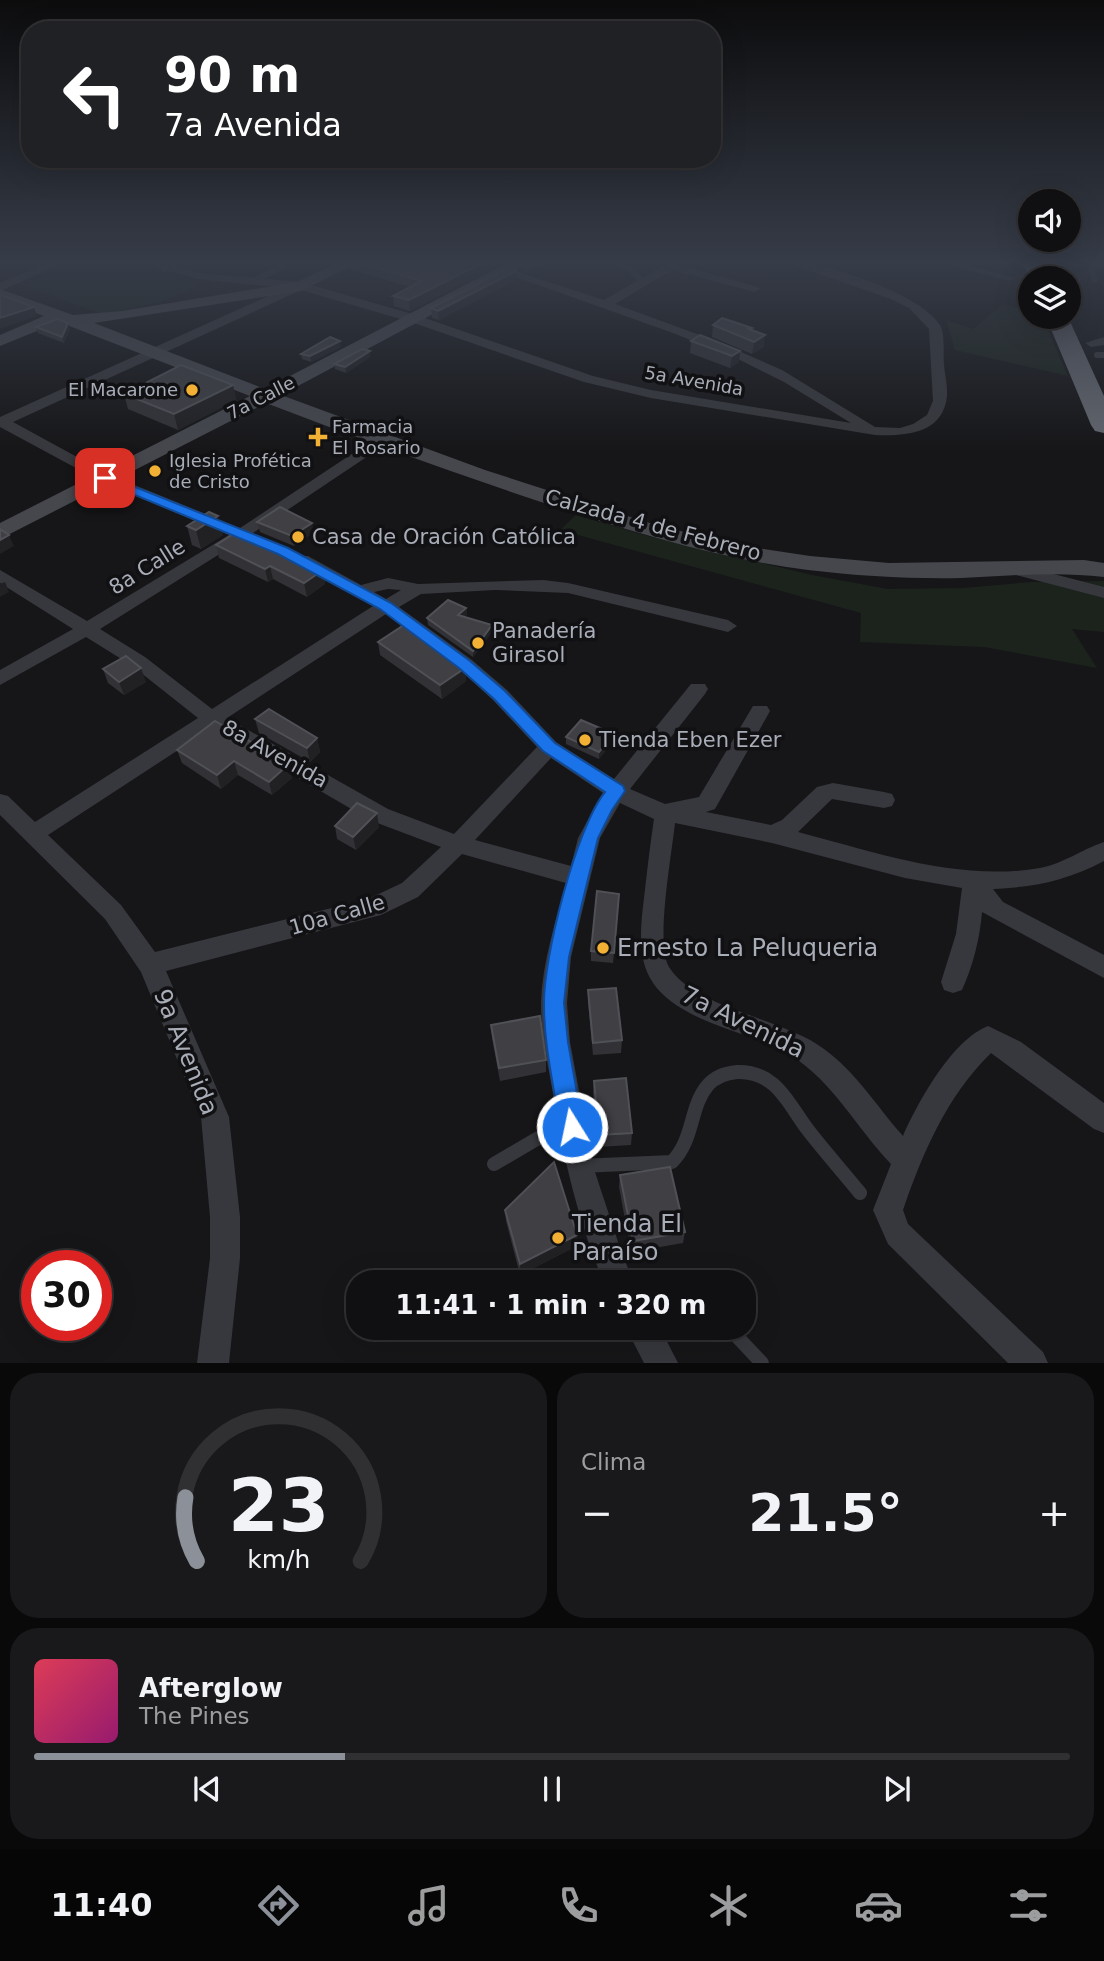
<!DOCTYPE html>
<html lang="es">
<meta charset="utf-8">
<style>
body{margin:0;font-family:"DejaVu Sans",sans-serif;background:#19191b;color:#f1f3f6;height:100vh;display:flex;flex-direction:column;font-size:26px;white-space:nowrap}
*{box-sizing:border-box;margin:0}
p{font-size:23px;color:#9c9d9f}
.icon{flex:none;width:38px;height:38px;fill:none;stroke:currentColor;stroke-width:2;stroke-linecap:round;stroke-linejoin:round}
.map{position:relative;height:1363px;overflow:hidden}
.panel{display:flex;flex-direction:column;gap:10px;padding:10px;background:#09090a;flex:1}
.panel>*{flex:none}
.hud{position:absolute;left:21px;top:21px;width:700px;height:147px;border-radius:28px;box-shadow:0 7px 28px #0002,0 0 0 2px #303032;background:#202124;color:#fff;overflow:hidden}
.buttons{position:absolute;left:1018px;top:189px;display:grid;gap:14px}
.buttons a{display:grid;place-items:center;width:63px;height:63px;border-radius:50%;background:#101012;box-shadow:0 7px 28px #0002,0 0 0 2px #303032;font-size:35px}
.speed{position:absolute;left:21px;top:1250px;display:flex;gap:14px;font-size:35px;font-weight:700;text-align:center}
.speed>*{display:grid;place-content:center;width:91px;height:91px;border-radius:50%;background:#101012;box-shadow:0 7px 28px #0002,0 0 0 2px #303032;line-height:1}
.speed .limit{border:10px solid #d22;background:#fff;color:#111}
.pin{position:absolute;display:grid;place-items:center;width:60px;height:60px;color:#fff;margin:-30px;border-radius:14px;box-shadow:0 4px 10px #0006}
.me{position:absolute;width:77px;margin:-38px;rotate:350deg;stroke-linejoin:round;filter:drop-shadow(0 0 5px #0008)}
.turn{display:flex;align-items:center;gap:24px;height:147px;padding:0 28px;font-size:32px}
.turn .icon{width:91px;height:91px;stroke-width:2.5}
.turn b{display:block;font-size:49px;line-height:60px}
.big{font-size:52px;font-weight:700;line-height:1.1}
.panel .widget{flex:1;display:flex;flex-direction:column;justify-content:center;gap:10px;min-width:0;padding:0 24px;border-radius:28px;background:#19191b}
.panel .dial{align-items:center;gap:0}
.dial svg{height:182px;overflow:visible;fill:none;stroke:#303032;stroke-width:7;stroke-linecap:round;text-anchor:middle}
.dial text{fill:#f1f3f6;stroke:none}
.song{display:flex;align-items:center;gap:21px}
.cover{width:84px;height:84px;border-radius:10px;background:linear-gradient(135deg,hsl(350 70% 55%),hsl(320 70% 35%))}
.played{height:7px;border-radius:4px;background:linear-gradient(90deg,#8c9099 30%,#303032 30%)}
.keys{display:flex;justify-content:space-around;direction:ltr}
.heat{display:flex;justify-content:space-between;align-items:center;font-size:38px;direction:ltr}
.panel .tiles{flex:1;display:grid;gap:10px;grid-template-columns:1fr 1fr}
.widget:last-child{grid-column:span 2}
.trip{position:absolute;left:346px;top:1270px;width:410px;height:70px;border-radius:28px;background:#101012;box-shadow:0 7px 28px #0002,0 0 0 2px #303032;font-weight:700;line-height:70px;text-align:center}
.tabs{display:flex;height:112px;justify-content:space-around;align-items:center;background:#060607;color:#9c9d9f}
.tabs .icon{width:49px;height:49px}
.tabs .active{color:#8c9099}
.tabs b{font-size:32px;color:#f1f3f6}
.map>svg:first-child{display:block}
.green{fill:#1c231d}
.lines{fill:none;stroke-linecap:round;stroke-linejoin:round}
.lane-far1{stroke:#37383d;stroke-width:6}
.lane{stroke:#37383d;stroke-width:14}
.street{fill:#37383d;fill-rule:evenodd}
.secondary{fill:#45474d;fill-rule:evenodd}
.highway{fill:#63666e;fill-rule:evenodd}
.wall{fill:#323236}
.shaded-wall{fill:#212124}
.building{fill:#3f3f44;stroke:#4f5156;stroke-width:2}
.route{fill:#1a73e8;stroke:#114b97;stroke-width:2}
.poi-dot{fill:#f2b134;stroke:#111113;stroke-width:2.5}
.labels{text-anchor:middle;stroke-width:7;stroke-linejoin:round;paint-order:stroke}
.far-street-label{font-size:18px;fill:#a8adb8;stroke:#111113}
.far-poi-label{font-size:18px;fill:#a8adb8;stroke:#111113;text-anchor:start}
.street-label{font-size:21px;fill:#a8adb8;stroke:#111113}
.poi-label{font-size:21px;fill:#a8adb8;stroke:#111113;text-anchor:start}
.near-poi-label{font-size:24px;fill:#a8adb8;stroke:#111113;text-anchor:start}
.near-street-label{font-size:24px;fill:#a8adb8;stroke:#111113}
</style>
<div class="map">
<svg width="1104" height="1363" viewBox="0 0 1104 1363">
<rect width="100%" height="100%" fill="#161618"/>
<g class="green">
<path d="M76 262H122L199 285 162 302 103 314 23 286Z"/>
<path d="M1003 304 1031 311V317H1042L1068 376 955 350 946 320 973 329Z"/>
<path d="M576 515 644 535 812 575 888 589 964 588 1031 582 1104 581V632L1072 629 1097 668 984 647 860 642 861 613 560 530Z"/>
</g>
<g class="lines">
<g class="lane-far1">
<path d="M1050 262 1104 265"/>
<path d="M616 263 632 270 643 283"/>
<path d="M1089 264 1095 280"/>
<path d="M164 269 179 262"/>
<path d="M254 281 290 262"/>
<path d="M1097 355H1104"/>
</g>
<g class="lane">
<path d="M494 1164 552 1130 571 1127"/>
<path d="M579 1166 672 1162C695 1138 689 1107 708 1085 716 1076 726 1073 737 1072 777 1071 788 1104 808 1130 825 1152 843 1172 860 1193"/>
<path d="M729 1328 762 1363"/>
</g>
<g class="street">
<path d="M51 262H66L0 291V283Z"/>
<path d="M138 262H156L198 273 301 282 419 316 593 376 651 390 851 423 784 382 740 360 673 333 499 271 509 269 604 300 670 262H682L680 265 761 288 755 292 672 270 615 304 716 341 782 370 875 427 900 428 913 424 927 415 933 401 929 329 909 308 891 299 785 262C819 259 925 295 941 327 945 336 943 354 944 365 945 376 949 391 946 402 939 435 902 436 875 435L651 398 584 382 411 322 301 290 13 422 110 475 240 528 379 436H389L391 439 389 442 253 533 266 541 264 545 258 546 242 540 100 629 145 657 212 709 373 606 296 564 294 560 296 556H308L361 585 388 578 418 584 543 580 568 583 728 620 737 626 728 632 568 593 495 590 421 594 399 607 472 660 507 690 556 742 614 779 691 684H705L708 689 705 694 630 789 665 804 699 797 753 706H767L770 711 715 809 706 812 771 825 782 820 817 787 833 783 884 792 892 794 895 800 892 806 884 808 832 799 798 832C875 852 959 882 1040 868 1063 864 1082 849 1104 842V861C1066 881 1035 887 993 889L1003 902 1104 955V978L982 912C980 938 973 966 962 990L953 993 944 990 941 982 956 934 962 888 905 878 772 843 675 823C672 853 655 944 669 967 695 1009 784 1018 824 1049 856 1072 877 1107 903 1136 918 1102 952 1040 988 1026L1021 1042 1104 1103V1133L1094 1129 991 1053C947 1096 923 1152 903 1210L908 1224 1043 1352 1048 1363H1008L888 1244 873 1210 891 1164C857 1129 833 1081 790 1055 763 1039 731 1032 702 1019 640 991 636 960 644 898 647 872 650 845 654 819L620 803 600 838 571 957 567 1003 570 1042 593 1166 621 1251 634 1283H604C577 1218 563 1156 552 1088 547 1060 541 1031 541 1003 542 962 556 922 566 883L462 854 418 897 381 915 166 971 229 1117 240 1217V1258L229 1363H197L210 1258V1217L201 1117 141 972 105 919 0 815V794L8 796 35 822 198 718 131 665 86 637 0 685V670L73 629 0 583V570L87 621 229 535 100 481 0 427V417L286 288 198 279ZM388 589 401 590 386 599 374 592ZM386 614 458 668 493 700 537 747 454 834 388 809 227 718ZM212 728 372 821 441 847 402 883 368 899 155 952 121 905 48 835ZM551 758 603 793 578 838 571 866 475 840Z"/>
<path d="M939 262H957L1015 278 1009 281Z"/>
<path d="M1104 337V345L1091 347 1085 343Z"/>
<path d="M1011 563 1104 587V598L1005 572 1002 568Z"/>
<path d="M626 1328H660L678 1363H644Z"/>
</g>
<path class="secondary" d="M339 262H359L301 291 94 323 265 389 509 262H527L525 265 281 395 485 470 646 522 730 544 810 556 889 563 1084 560 1104 563V577C1056 571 1009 576 961 578 910 579 858 576 808 570 715 558 629 531 541 502 448 471 357 438 266 403L0 539V523L250 396 59 322 0 346V335L44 316 0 300V289L73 315 122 311 297 282Z"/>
<g class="highway">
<path d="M1022 262H1042L1051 278 1031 280Z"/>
<path d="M1046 317H1068L1104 396V433L1095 431 1091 425Z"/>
</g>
</g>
<g class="wall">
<path d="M349 262H504L410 311 394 306 393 296 410 287 350 269Z"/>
<path d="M521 265 543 266 529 273 521 270Z"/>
<path d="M516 271V280L439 320 432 318 431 308Z"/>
<path d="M713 325 752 328 751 330 764 347 752 354 712 337Z"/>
<path d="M36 327 70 329 64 343 38 333Z"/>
<path d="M691 341 740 351 739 362 730 368 690 353Z"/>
<path d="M341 347 311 362 302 359 301 354Z"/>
<path d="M370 351V357L346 373 335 369 334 364Z"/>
<path d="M233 385 236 400 178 430 128 409 124 394Z"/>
<path d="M257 522 312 523 313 533 294 546 260 532Z"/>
<path d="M187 526 223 535 201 549 192 545Z"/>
<path d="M216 545 323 570 325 584 307 597 273 579 268 582 219 558Z"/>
<path d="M466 608 467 614 464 617 492 632 473 657 428 625 427 618Z"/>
<path d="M378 642 459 660 460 665 465 668 466 681 442 699 380 655Z"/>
<path d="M103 669 146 682 124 695 108 683Z"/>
<path d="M255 719 317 738 320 752 310 762 259 733Z"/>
<path d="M215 721 292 778 272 795 238 775 221 789 182 763 177 750Z"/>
<path d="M566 737 613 741 599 759 566 744Z"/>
<path d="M335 826 379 827 356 850 337 839Z"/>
<path d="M619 894 613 963 591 961V951Z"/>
<path d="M588 990 622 1040 621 1053 593 1055 588 1003Z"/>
<path d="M491 1025 546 1060V1072L500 1081 492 1038Z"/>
<path d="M594 1081 632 1133 631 1145 598 1147 593 1093Z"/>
<path d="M620 1175 685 1232 683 1243 631 1252 619 1187Z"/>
<path d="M505 1210 577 1235V1246L520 1275 506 1221Z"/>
</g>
<g class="shaded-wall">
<path d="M484 262H504L410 311 409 300Z"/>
<path d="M540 262H543V266L529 273V267Z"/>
<path d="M516 271V280L439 320 438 311Z"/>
<path d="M34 307 37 316 0 329V318Z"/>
<path d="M68 323 70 329 64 343 62 337Z"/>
<path d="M765 335 764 347 752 354 754 342Z"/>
<path d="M340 341 341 347 311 362 310 356Z"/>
<path d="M370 351V357L346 373 345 367Z"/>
<path d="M740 351 739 362 730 368 732 356Z"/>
<path d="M233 385 236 400 178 430 174 414Z"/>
<path d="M218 516 223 535 201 549 196 530Z"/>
<path d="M312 523 313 533 294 546 292 536Z"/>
<path d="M9 535 14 546 0 554V540Z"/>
<path d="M270 566 273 579 268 582 265 569Z"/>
<path d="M323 570 325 584 307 597 304 583Z"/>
<path d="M5 582 9 592 0 597V584Z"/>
<path d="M466 608 467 614 458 622V615Z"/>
<path d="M492 625V632L473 657V651Z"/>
<path d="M459 660 460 671 465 668 466 681 442 699 440 685Z"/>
<path d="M141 668 146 682 124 695 119 682Z"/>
<path d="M614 734 613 741 599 759V752Z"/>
<path d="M317 738 320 752 310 762 307 748Z"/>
<path d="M234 761 238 775 221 789 217 775Z"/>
<path d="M289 764 292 778 272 795 269 782Z"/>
<path d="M377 813 379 827 356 850 353 837Z"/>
<path d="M577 1235V1246L520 1275V1264Z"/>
</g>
<g class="building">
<path d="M356 262H484L409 300 393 296 422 281Z"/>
<path d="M524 262H540L529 267 521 265Z"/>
<path d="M508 268 516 271 438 311 431 308Z"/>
<path d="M0 295 34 307 0 318Z"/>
<path d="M722 318 752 328 749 329 765 335 754 342 713 325Z"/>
<path d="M57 319 68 323 62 337 36 327Z"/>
<path d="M700 335 740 351 732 356 691 341Z"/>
<path d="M330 337 340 341 310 356 301 354Z"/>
<path d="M362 349 370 351 345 367 334 364Z"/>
<path d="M181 365 233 385 174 414 124 394Z"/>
<path d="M280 507 312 523 292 536 257 522Z"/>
<path d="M209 512 218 516 196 530 187 526Z"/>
<path d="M0 529 9 535 0 540Z"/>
<path d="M240 530 323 570 304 583 270 566 265 569 216 545Z"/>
<path d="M448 600 466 608 458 615 492 625 473 651 427 618Z"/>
<path d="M407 623 459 660 457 663 465 668 440 685 378 642Z"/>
<path d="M126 656 141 668 119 682 103 669Z"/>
<path d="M269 709 317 738 307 748 255 719Z"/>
<path d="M581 720 614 734 599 752 566 737Z"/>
<path d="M215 721 289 764 269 782 234 761 217 775 177 750Z"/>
<path d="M357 803 377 813 353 837 335 826Z"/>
<path d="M597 891 619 894 614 953 591 951Z"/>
<path d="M616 988 622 1040 593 1043 588 990Z"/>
<path d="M540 1016 546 1060 499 1068 491 1025Z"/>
<path d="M626 1078 632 1133 599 1135 594 1081Z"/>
<path d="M554 1162 577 1235 520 1264 505 1210Z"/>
<path d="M670 1167 685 1232 633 1241 620 1175Z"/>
</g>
<linearGradient id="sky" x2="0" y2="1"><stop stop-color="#0c0c0d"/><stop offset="0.58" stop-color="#363c48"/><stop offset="1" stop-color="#363c48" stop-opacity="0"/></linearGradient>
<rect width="1104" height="452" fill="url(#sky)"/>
<path class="route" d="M105 475 288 548 391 603 470 661 505 691 555 743 623 786 625 791 612 810 598 838 569 957 564 1003 568 1042 583 1127 580 1135 572 1138 564 1135 560 1127C554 1087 544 1046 544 1005 543 958 576 828 605 792L543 751 494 699 459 668 380 609 278 554 101 481 99 478Z"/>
<g class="poi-dot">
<circle cx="192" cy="390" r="7"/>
<path d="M314.5 426.5h7v7h7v7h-7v7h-7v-7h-7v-7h7z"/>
<circle cx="155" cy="471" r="7"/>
<circle cx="298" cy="537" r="7"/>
<circle cx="478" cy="643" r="7"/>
<circle cx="585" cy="740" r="7"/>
<circle cx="603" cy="948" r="7"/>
<circle cx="558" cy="1238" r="7"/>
</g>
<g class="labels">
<g class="far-street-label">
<text transform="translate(694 381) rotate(10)" y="6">5a Avenida</text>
<text transform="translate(261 398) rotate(-27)" y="6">7a Calle</text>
</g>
<g class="far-poi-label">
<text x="178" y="396" text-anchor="end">El Macarone</text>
<text x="332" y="433">Farmacia<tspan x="332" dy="21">El Rosario</tspan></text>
<text x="169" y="467">Iglesia Profética<tspan x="169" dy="21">de Cristo</tspan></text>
</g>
<g class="street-label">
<text transform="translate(653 525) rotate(15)" y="7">Calzada 4 de Febrero</text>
<text transform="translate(147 567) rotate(-32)" y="7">8a Calle</text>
<text transform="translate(275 754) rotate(29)" y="7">8a Avenida</text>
<text transform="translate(337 915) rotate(-16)" y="7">10a Calle</text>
</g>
<g class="poi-label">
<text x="312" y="544">Casa de Oración Católica</text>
<text x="492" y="638">Panadería<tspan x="492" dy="24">Girasol</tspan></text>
<text x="599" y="747">Tienda Eben Ezer</text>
</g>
<g class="near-poi-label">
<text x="617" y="956">Ernesto La Peluqueria</text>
<text x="572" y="1232">Tienda El<tspan x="572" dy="28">Paraíso</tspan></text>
</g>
<g class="near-street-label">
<text transform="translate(743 1022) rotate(26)" y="8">7a Avenida</text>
<text transform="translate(186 1052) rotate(68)" y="8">9a Avenida</text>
</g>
</g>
</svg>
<div class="buttons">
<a><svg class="icon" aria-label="sound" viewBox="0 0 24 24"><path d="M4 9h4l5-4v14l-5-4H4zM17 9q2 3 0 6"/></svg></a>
<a><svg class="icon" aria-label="layers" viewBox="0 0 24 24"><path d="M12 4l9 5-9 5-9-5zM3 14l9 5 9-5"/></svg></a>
</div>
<div class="speed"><div class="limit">30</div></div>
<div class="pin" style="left:105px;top:478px;background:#d93025"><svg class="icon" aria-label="arrive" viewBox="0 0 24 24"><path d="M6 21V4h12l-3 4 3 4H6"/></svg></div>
<svg class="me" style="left:572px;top:1127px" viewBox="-20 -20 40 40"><circle r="17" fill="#1a73e8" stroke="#fff" stroke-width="3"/><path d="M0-11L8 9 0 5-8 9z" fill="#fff"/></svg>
<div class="trip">11:41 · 1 min · 320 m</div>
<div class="hud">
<div class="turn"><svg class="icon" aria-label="left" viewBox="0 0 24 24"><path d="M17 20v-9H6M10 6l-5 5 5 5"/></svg><div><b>90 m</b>7a Avenida</div></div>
</div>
</div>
<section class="panel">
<div class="tiles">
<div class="widget dial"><svg viewBox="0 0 100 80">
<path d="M14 69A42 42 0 1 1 86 69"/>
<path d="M14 69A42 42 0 0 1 9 41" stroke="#8c9099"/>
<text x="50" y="56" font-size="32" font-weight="700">23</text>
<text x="50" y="72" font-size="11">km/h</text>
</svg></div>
<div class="widget"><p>Clima</p>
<div class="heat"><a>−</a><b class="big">21.5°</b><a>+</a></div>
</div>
<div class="widget">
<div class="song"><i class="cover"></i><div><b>Afterglow</b><p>The Pines</p></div></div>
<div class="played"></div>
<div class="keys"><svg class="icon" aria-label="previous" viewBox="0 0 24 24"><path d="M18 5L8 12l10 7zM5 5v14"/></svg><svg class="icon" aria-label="pause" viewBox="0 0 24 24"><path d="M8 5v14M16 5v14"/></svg><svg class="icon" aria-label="next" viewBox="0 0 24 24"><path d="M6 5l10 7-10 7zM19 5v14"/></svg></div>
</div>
</div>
</section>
<nav class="tabs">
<b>11:40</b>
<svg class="icon active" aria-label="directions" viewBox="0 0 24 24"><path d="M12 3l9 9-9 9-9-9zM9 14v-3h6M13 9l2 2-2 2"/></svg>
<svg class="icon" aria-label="music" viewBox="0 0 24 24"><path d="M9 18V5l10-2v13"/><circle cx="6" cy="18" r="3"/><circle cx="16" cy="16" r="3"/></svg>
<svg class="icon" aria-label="phone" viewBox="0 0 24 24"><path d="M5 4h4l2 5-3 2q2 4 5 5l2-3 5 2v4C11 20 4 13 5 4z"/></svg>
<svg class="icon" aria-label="climate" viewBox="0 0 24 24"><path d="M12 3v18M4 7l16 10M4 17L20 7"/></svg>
<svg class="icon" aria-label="car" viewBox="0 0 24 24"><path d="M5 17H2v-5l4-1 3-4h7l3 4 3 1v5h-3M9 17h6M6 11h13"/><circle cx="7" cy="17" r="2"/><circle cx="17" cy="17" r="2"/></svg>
<svg class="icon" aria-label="filters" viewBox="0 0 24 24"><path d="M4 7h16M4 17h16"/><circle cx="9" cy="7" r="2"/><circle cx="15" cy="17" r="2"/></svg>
</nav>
